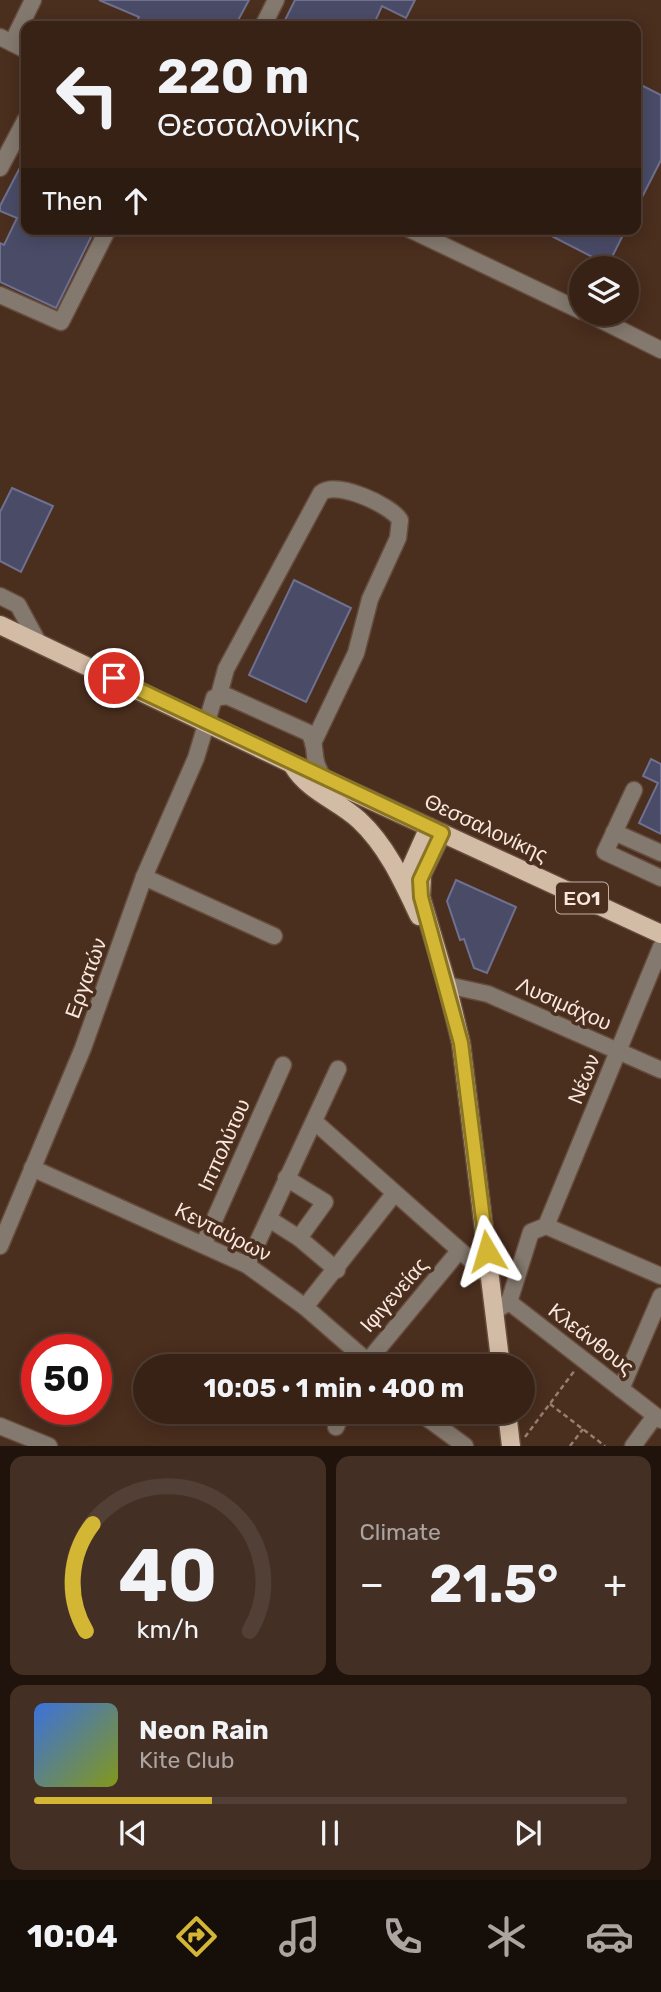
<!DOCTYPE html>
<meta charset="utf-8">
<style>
body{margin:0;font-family:Rubik,sans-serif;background:#432f23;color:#f1f3f6;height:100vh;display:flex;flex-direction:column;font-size:26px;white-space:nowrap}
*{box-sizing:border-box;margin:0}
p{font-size:23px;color:#aba4a1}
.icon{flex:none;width:38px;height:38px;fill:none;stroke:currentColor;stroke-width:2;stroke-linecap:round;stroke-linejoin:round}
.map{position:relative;height:1446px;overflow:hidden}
.panel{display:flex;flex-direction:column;gap:10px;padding:10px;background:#1f130c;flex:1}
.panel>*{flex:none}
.hud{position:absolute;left:21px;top:21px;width:620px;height:214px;border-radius:14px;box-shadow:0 4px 18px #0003,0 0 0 2px #523f35;background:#382216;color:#f1f3f6;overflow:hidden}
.fabs{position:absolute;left:569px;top:256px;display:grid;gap:14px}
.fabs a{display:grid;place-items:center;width:70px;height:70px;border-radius:50%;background:#382216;box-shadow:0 4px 18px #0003,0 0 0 2px #523f35;font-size:35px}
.speed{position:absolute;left:21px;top:1334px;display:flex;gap:14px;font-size:35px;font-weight:700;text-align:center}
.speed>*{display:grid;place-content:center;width:91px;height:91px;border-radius:50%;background:#382216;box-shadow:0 4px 18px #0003,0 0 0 2px #523f35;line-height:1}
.speed .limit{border:10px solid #d22;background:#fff;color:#111}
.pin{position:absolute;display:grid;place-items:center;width:60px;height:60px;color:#fff;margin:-30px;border:4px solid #fff;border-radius:50%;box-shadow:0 2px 7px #0007}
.me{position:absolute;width:77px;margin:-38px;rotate:353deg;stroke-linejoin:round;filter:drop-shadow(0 0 5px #0008)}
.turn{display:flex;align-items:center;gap:24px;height:147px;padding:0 21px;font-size:32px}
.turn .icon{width:91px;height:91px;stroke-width:2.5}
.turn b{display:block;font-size:49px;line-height:60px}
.then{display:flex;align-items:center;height:66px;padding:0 21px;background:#0003;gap:14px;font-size:26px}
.big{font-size:52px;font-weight:700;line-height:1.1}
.panel .tile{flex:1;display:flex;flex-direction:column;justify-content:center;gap:10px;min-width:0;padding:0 24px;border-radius:14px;background:#432f23}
.panel .dial{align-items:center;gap:0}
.dial svg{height:182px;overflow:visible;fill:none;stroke:#523f35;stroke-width:7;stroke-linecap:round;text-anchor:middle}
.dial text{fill:#f1f3f6;stroke:none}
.song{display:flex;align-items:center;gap:21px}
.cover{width:84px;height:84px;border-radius:10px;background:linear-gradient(135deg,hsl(220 70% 55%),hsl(70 70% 35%))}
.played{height:7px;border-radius:4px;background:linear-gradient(90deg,#d4b635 30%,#523f35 30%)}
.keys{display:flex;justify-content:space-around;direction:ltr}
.heat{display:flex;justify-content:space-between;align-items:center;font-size:38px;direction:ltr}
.panel .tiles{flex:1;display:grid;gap:10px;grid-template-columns:1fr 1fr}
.tile:last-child{grid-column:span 2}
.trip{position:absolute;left:133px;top:1354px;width:402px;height:70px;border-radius:35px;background:#382216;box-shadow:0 4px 18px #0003,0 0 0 2px #523f35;font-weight:700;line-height:70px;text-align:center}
.menu{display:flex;height:112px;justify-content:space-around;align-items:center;background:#160e09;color:#aba4a1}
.menu .icon{width:49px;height:49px}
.menu .active{color:#d4b635}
.menu b{font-size:32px;color:#f1f3f6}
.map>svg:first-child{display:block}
.building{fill:#4a4b67;stroke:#6f708f;stroke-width:2}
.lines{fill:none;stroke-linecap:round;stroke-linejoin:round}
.minor-casing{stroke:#664c3d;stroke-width:19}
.major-casing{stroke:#664c3d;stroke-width:21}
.path{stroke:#967e71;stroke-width:2.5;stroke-dasharray:5 3.5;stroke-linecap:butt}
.minor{stroke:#84796e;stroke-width:16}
.major{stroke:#d3bca5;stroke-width:18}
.route-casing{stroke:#8a7622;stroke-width:18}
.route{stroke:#d4b635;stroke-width:12}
.labels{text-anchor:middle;stroke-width:7;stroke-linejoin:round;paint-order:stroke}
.shield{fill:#4a2e1e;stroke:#c4b0a4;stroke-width:2}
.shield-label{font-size:19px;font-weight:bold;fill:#f9e7dd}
.street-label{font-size:21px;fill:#f9e7dd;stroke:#4a2e1e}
</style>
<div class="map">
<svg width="661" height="1446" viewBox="0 0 661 1446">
<rect width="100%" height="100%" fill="#4a2e1e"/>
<g class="building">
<path d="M99 0H249L235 26H134L139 17Z"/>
<path d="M295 0H415L406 18 382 6 373 26H282Z"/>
<path d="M635 82 661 95V160L635 211Z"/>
<path d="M26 156V229H95L56 308 0 282V243L4 245 17 218 0 211V206Z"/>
<path d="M538 229H626L608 265Z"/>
<path d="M12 488 53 506 21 572 0 561V512Z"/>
<path d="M294 580 351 608 306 702 249 675Z"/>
<path d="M651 759 661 764V834L639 823 658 783 643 776Z"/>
<path d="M456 880 516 907 487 973 474 968 464 939 460 940 447 901Z"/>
</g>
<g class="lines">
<defs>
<g id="minor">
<path d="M263 26 276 0"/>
<path d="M0 37 26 50"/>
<path d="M12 43 33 0"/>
<path d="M0 168 26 119"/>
<path d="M409 229 581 311"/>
<path d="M0 295 61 322 108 229"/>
<path d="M587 313 661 350"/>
<path d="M0 596 18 605 38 642"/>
<path d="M219 695 226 669 321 493C336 480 391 505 400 520L398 538 370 599 356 653 313 743"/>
<path d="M634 790 605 852 661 878"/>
<path d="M614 832 661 853"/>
<path d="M144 877 274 936"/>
<path d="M447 985 488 994 661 1070"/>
<path d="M315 1122 491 1278"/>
<path d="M32 1168 247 1265 305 1307 374 1367"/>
<path d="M286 1178 325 1202 299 1238"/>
<path d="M269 1219 299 1238 337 1270"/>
<path d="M546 1226 661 947"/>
<path d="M546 1226 661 1276"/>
<path d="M204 1243 283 1065"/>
<path d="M0 1246 83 1048 144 877 196 758 214 698 227 696 309 733C319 748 309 758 325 780"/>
<path d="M247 1265 338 1069"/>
<path d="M509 1302 531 1232 546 1226"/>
<path d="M305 1307 394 1194"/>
<path d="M495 1311 509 1302 661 1420"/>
<path d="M363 1367 459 1251"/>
<path d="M621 1389 661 1296"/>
<path d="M419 1412 465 1446"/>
<path d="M0 1426 49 1446"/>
<path d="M336 1427 342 1412"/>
<path d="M633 1446 655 1416"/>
</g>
<g id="major">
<path d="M0 625 292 764 661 934"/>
<path d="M293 766C309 792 337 800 359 820 387 846 403 882 419 916"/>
<path d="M442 833 422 874 421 897 447 985 461 1043 501 1367"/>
<path d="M407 890 408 874 429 827"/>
<path d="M507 1412 511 1446"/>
</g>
</defs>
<use href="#minor" class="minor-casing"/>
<use href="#major" class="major-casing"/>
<g class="path">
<path d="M550 1404 605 1446"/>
<path d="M525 1437 575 1370"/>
<path d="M570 1446 583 1429"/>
</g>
<use href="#minor" class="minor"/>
<use href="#major" class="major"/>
</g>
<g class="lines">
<defs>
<path id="route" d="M114 678 442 833 420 880 421 897 461 1043 487 1251"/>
</defs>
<use href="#route" class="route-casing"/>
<use href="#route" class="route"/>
</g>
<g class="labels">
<rect class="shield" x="556" y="882.5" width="52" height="31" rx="5"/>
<g class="shield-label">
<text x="582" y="905">ΕΟ1</text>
</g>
<g class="street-label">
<text transform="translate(486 828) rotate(25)" y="7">Θεσσαλονίκης</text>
<text transform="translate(86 978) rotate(-70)" y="7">Εργατών</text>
<text transform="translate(564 1004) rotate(24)" y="7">Λυσιμάχου</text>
<text transform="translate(584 1079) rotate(-68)" y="7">Νέων</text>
<text transform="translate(224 1145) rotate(-66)" y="7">Ιππολύτου</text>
<text transform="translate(223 1232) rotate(27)" y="7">Κενταύρων</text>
<text transform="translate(394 1295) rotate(-49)" y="7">Ιφιγενείας</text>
<text transform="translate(591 1339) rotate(38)" y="7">Κλεάνθους</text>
</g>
</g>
</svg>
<div class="fabs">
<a><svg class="icon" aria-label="layers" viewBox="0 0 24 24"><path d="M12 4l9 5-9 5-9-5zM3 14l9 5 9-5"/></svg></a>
</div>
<div class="speed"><div class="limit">50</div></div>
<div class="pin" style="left:114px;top:678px;background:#d93025"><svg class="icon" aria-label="arrive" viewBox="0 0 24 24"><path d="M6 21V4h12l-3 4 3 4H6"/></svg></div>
<svg class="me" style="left:487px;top:1251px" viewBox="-20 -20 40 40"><path d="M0-17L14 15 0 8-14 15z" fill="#d4b635" stroke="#fff" stroke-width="4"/></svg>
<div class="trip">10:05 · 1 min · 400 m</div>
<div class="hud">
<div class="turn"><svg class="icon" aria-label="left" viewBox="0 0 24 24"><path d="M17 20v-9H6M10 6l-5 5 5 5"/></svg><div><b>220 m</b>Θεσσαλονίκης</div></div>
<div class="then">Then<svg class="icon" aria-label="ahead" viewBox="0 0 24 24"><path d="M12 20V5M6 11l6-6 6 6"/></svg></div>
</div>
</div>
<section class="panel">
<div class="tiles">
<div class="tile dial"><svg viewBox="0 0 100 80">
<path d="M14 69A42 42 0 1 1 86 69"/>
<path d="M14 69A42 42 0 0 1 17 22" stroke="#d4b635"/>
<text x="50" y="56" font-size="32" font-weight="700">40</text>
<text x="50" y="72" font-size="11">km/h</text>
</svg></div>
<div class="tile"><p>Climate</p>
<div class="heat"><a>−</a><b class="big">21.5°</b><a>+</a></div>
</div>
<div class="tile">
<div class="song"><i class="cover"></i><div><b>Neon Rain</b><p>Kite Club</p></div></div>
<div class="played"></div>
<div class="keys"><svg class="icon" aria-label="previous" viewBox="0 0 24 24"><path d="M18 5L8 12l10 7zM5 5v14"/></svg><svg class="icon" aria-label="pause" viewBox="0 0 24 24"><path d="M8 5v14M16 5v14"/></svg><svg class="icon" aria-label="next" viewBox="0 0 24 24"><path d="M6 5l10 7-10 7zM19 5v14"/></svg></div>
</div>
</div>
</section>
<nav class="menu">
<b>10:04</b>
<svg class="icon active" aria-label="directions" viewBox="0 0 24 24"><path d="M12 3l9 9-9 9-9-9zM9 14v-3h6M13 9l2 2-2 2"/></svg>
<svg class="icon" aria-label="music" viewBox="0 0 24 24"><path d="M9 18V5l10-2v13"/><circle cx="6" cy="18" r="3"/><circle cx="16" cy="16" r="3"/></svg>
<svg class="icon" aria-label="phone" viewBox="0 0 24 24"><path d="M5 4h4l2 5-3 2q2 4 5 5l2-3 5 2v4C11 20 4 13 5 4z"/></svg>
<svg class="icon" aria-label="climate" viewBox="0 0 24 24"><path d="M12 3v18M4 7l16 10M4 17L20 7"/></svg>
<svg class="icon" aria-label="car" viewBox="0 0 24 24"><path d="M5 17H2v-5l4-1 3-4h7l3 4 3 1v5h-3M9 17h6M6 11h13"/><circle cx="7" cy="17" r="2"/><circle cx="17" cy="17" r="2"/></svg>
</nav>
